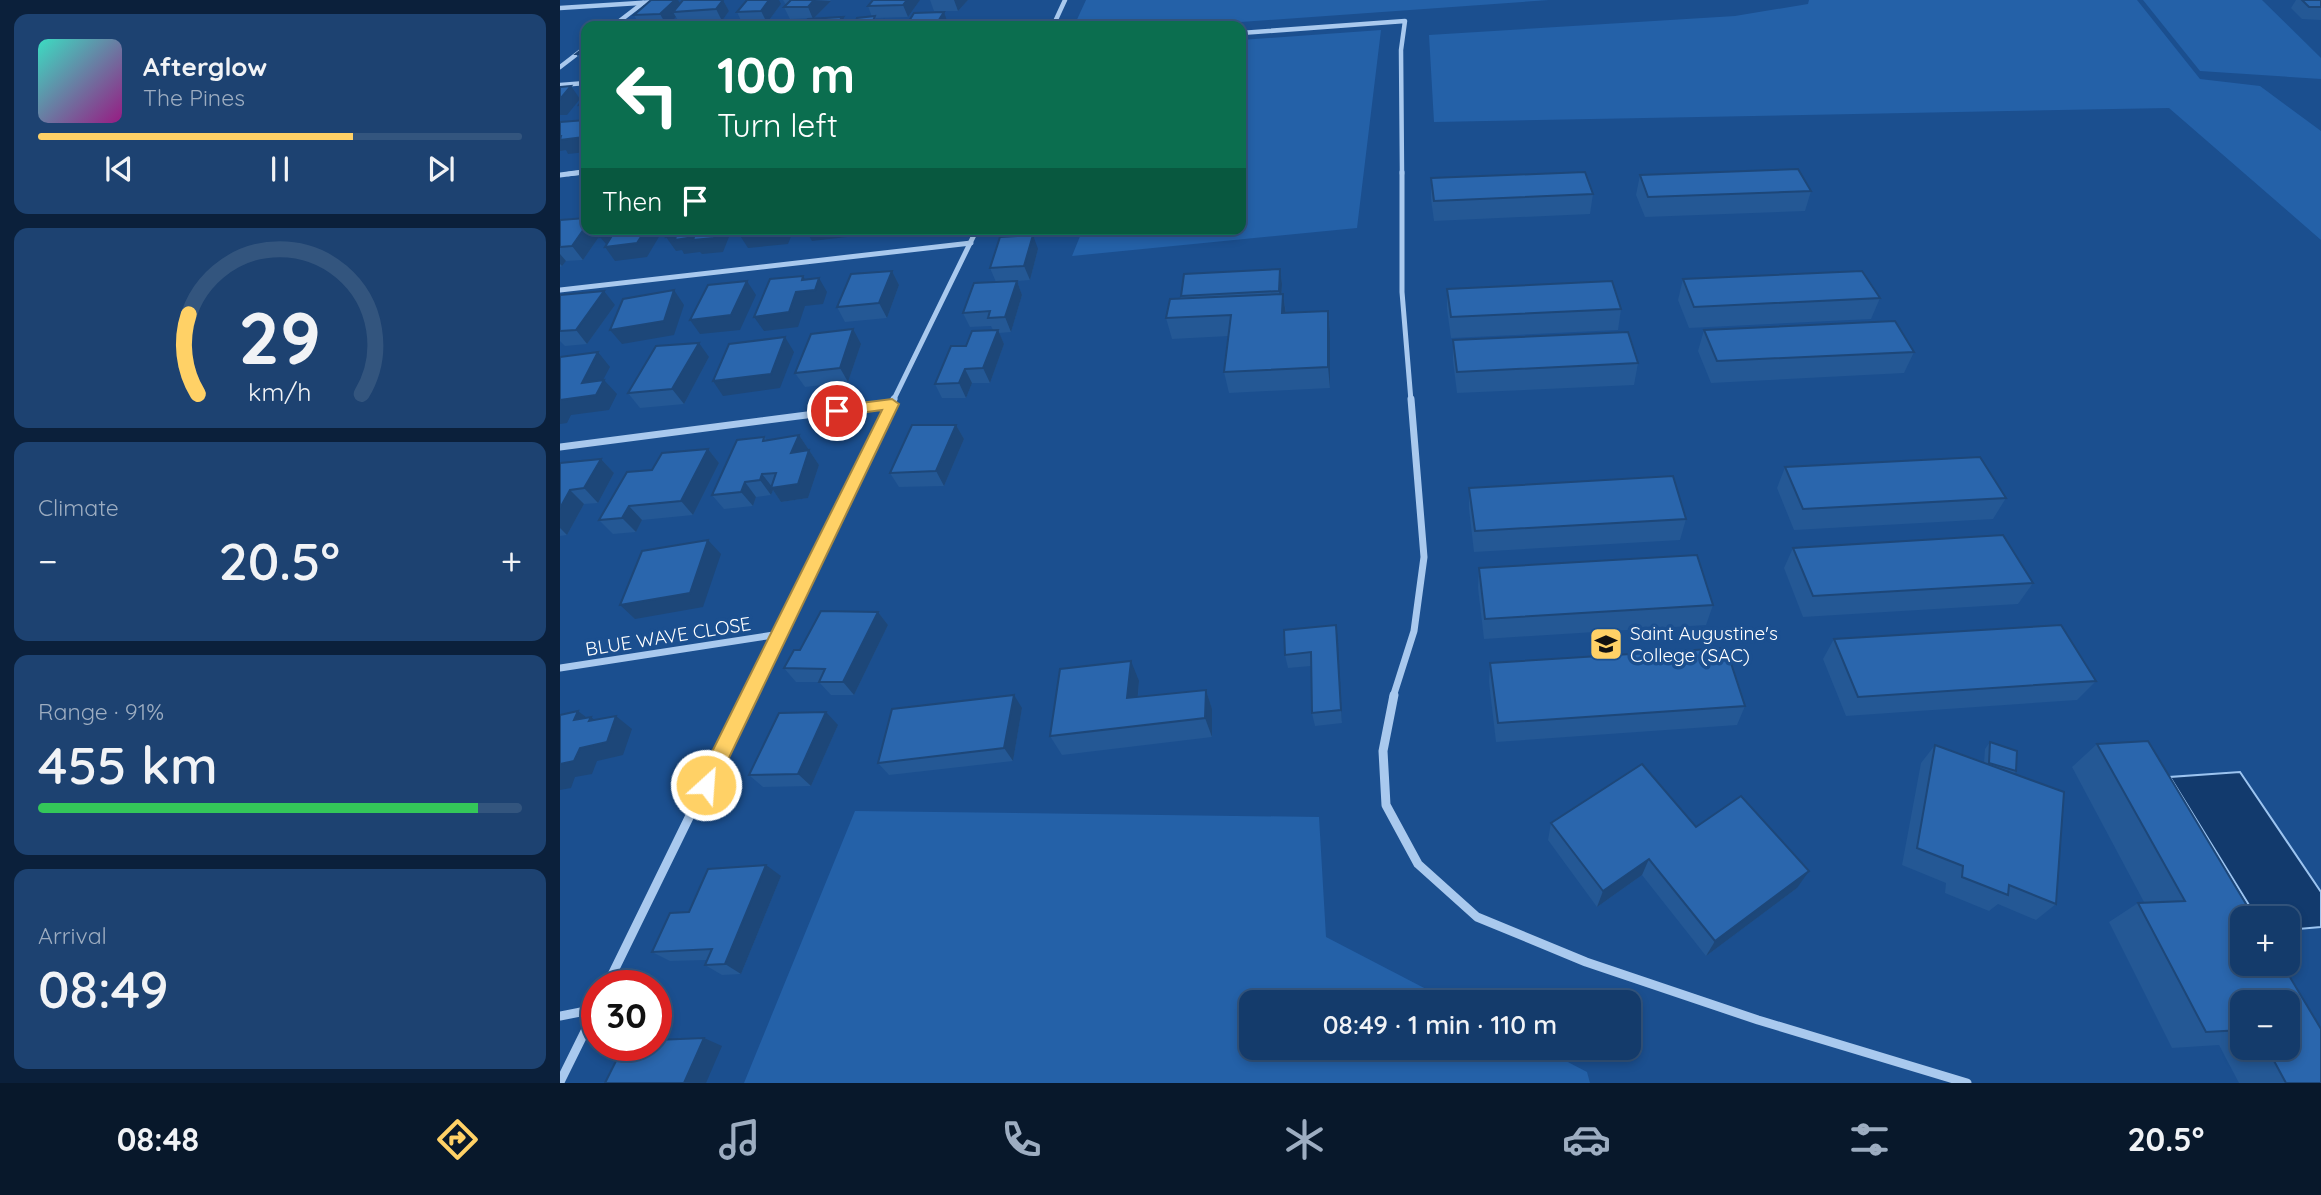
<!DOCTYPE html>
<meta charset="utf-8">
<style>
body{margin:0;font-family:Quicksand,sans-serif;background:#1d4271;color:#f1f3f6;height:100vh;display:flex;flex-direction:column;font-size:26px;white-space:nowrap}
*{box-sizing:border-box;margin:0}
p{font-size:23px;color:#9dadc1}
.icon{flex:none;width:38px;height:38px;fill:none;stroke:currentColor;stroke-width:2;stroke-linecap:round;stroke-linejoin:round}
.map{position:relative;flex:1;overflow:hidden}
.drawer{display:flex;flex-direction:column;gap:14px;padding:14px;background:#0b203b;width:560px}
.drawer>*{flex:none}
.top-card{position:absolute;left:21px;top:21px;width:665px;height:214px;border-radius:14px;box-shadow:0 4px 10px #0003,0 0 0 2px #33557e;background:#0b6e4f;color:#fff;overflow:hidden}
.fabs{position:absolute;left:1670px;top:906px;display:grid;gap:14px}
.fabs a{display:grid;place-items:center;width:70px;height:70px;border-radius:14px;background:#143b6b;box-shadow:0 4px 10px #0003,0 0 0 2px #33557e;font-size:35px}
.speed{position:absolute;left:21px;top:970px;display:flex;gap:14px;font-size:35px;font-weight:700;text-align:center}
.speed>*{display:grid;place-content:center;width:91px;height:91px;border-radius:50%;background:#143b6b;box-shadow:0 4px 10px #0003,0 0 0 2px #33557e;line-height:1}
.speed .limit{border:10px solid #d22;background:#fff;color:#111}
.pin{position:absolute;display:grid;place-items:center;width:60px;height:60px;color:#fff;margin:-30px;border:4px solid #fff;border-radius:50%;box-shadow:0 2px 7px #0007}
.me{position:absolute;width:77px;margin:-38px;rotate:26deg;stroke-linejoin:round;filter:drop-shadow(0 0 5px #0008)}
.turn{display:flex;align-items:center;gap:24px;height:147px;padding:0 21px;font-size:32px}
.turn .icon{width:91px;height:91px;stroke-width:2.5}
.turn b{display:block;font-size:49px;line-height:60px}
.then{display:flex;align-items:center;height:66px;padding:0 21px;background:#0003;gap:14px;font-size:26px}
.big{font-size:52px;font-weight:600;line-height:1.1}
.drawer .card{flex:1;display:flex;flex-direction:column;justify-content:center;gap:10px;min-width:0;padding:0 24px;border-radius:14px;background:#1d4271}
.drawer .dial{align-items:center;gap:0}
.dial svg{height:182px;overflow:visible;fill:none;stroke:#33557e;stroke-width:7;stroke-linecap:round;text-anchor:middle}
.dial text{fill:#f1f3f6;stroke:none}
.song{display:flex;align-items:center;gap:21px}
.cover{width:84px;height:84px;border-radius:10px;background:linear-gradient(135deg,hsl(170 70% 55%),hsl(310 70% 35%))}
.played{height:7px;border-radius:4px;background:linear-gradient(90deg,#ffd166 65%,#33557e 65%)}
.keys{display:flex;justify-content:space-around;direction:ltr}
.heat{display:flex;justify-content:space-between;align-items:center;font-size:38px;direction:ltr}
.charge{height:10px;border-radius:5px;background:linear-gradient(90deg,#34c759 91%,#33557e 0)}
.trip{position:absolute;left:679px;top:990px;width:402px;height:70px;border-radius:14px;background:#143b6b;box-shadow:0 4px 10px #0003,0 0 0 2px #33557e;font-weight:600;line-height:70px;text-align:center}
.tabs{display:flex;height:112px;justify-content:space-around;align-items:center;background:#08182b;color:#9dadc1}
.tabs .icon{width:49px;height:49px}
.tabs .on{color:#ffd166}
.tabs b{font-size:32px;color:#f1f3f6}
main{display:flex;flex:1;min-height:0}
.map>svg:first-child{display:block}
.green{fill:#2461a8}
.water{fill:#123a6d;stroke:#9cc4f0;stroke-width:2}
.lines{fill:none;stroke-linecap:round;stroke-linejoin:round}
.minor-far3{stroke:#a9c9ee;stroke-width:4.5}
.minor-far2{stroke:#a9c9ee;stroke-width:5}
.minor-far1{stroke:#a9c9ee;stroke-width:7}
.minor{stroke:#a9c9ee;stroke-width:9}
.wall{fill:#245895;fill-rule:evenodd}
.shaded-wall{fill:#1d4779}
.building{fill:#2a66ad;stroke:#1d4779;stroke-width:2}
.route{fill:#ffd166;stroke:#a68842;stroke-width:2}
.labels{text-anchor:middle;stroke-width:7;stroke-linejoin:round;paint-order:stroke}
.poi-label{font-size:19px;fill:#fff;stroke:#1b4f8f;text-anchor:start}
.street-label{font-size:19px;fill:#fff;stroke:#1b4f8f}
</style>
<main>
<section class="drawer">
<div class="card">
<div class="song"><i class="cover"></i><div><b>Afterglow</b><p>The Pines</p></div></div>
<div class="played"></div>
<div class="keys"><svg class="icon" aria-label="previous" viewBox="0 0 24 24"><path d="M18 5L8 12l10 7zM5 5v14"/></svg><svg class="icon" aria-label="pause" viewBox="0 0 24 24"><path d="M8 5v14M16 5v14"/></svg><svg class="icon" aria-label="next" viewBox="0 0 24 24"><path d="M6 5l10 7-10 7zM19 5v14"/></svg></div>
</div>
<div class="card dial"><svg viewBox="0 0 100 80">
<path d="M14 69A42 42 0 1 1 86 69"/>
<path d="M14 69A42 42 0 0 1 10 34" stroke="#ffd166"/>
<text x="50" y="56" font-size="32" font-weight="700">29</text>
<text x="50" y="72" font-size="11">km/h</text>
</svg></div>
<div class="card"><p>Climate</p>
<div class="heat"><a>−</a><b class="big">20.5°</b><a>+</a></div>
</div>
<div class="card"><p>Range · 91%</p><b class="big">455 km</b><div class="charge"></div></div>
<div class="card"><p>Arrival</p><b class="big">08:49</b></div>
</section>
<div class="map">
<svg width="1761" height="1083" viewBox="0 0 1761 1083">
<rect width="100%" height="100%" fill="#1b4f8f"/>
<g class="green">
<path d="M526 0H989L625 26H514Z"/>
<path d="M1249 0H1577L1640 79 1700 86 1761 131V240L1609 108 874 122 869 35 1175 16 1248 4Z"/>
<path d="M1583 0H1702L1761 58V79L1640 71Z"/>
<path d="M821 30 797 228 512 256 523 229H681V40Z"/>
<path d="M295 811 759 817 766 937 893 1003H691V1048H981L1027 1072 1030 1083H184Z"/>
</g>
<path class="water" d="M1680 772 1761 892V927L1727 930V919H1694L1697 918 1610 777Z"/>
<g class="lines">
<g class="minor-far3">
<path d="M0 8 95 2"/>
<path d="M53 26 83 3"/>
<path d="M493 26 505 0"/>
<path d="M681 33 845 21 841 50 842 174"/>
<path d="M0 67 26 47"/>
<path d="M0 85 26 83"/>
<path d="M8 174 26 172"/>
</g>
<g class="minor-far2">
<path d="M842 172V292L851 401"/>
<path d="M0 175 23 172"/>
<path d="M0 290 411 243"/>
<path d="M333 401 417 229"/>
</g>
<g class="minor-far1">
<path d="M0 447 332 404"/>
<path d="M0 668 220 634"/>
<path d="M188 697 334 399"/>
<path d="M833 697 854 631 864 557 851 399"/>
</g>
<g class="minor">
<path d="M834 695 823 751 826 805 858 864 917 917 1026 962 1198 1020 1407 1083"/>
<path d="M47 985 189 695"/>
<path d="M0 1016 36 1009"/>
<path d="M0 1082 37 1007"/>
</g>
</g>
<g class="wall">
<path d="M123 0H163L169 11 162 21 120 24 116 17 107 26H80L74 15 120 3Z"/>
<path d="M223 0H270L271 1 254 18 230 19 224 7 226 5Z"/>
<path d="M360 0 348 17 315 18 316 20H323L325 26H292L312 17 308 6Z"/>
<path d="M370 0H408L398 11H374Z"/>
<path d="M1736 0H1761V20L1742 19 1731 8Z"/>
<path d="M221 4 207 23 183 25 177 12Z"/>
<path d="M26 46V66H24L16 54Z"/>
<path d="M1080 175 1251 191 1245 211 1085 217 1076 195Z"/>
<path d="M871 178 1033 194 1030 214 874 221 871 199Z"/>
<path d="M0 220 26 229H42L43 231 23 260 6 261 2 266 0 267Z"/>
<path d="M478 249 470 280 457 281 462 295 451 332 439 333 444 344 430 383H412L406 398H382L375 384 406 346 433 330 431 326 410 327 403 313 436 282 430 268Z"/>
<path d="M720 269 722 284V294H723L726 312 768 311 770 332V388L669 393 664 372 669 336 612 339 606 318 621 298V296Z"/>
<path d="M332 271 339 285 327 318 285 322 277 307Z"/>
<path d="M1123 279 1320 298 1311 319 1129 328 1118 300Z"/>
<path d="M887 289 1061 309 1058 330 891 338 887 309Z"/>
<path d="M0 295 55 305 27 344 5 346 0 341Z"/>
<path d="M1144 330 1354 352 1344 373 1151 383 1138 351Z"/>
<path d="M893 340 1078 363 1074 385 897 393 893 361Z"/>
<path d="M301 344 288 382 245 387 235 373Z"/>
<path d="M149 357 124 404 80 408 68 393Z"/>
<path d="M396 425 404 439 384 486 339 487 330 473Z"/>
<path d="M239 435 259 465 248 498 221 502 213 490 211 495 196 497 193 506 164 509 152 495 204 437 207 440Z"/>
<path d="M148 449 159 463 133 515 82 520 76 532 53 534 39 520 92 470Z"/>
<path d="M41 459 54 473 38 503 24 504 7 535 0 536V463Z"/>
<path d="M1225 467 1446 498 1433 519 1234 530 1217 488Z"/>
<path d="M909 488 1126 519 1120 540 914 552 909 509Z"/>
<path d="M1233 548 1473 583 1458 604 1243 617 1224 568Z"/>
<path d="M919 568 1153 605 1146 625 924 639 918 588Z"/>
<path d="M318 612 328 625 294 695H271L259 682H236L224 668 240 650Z"/>
<path d="M778 639 782 723 755 726 752 713 751 666 728 668 725 655Z"/>
<path d="M1274 639 1536 681 1517 700 1286 716 1263 659Z"/>
<path d="M930 663 1185 706 1177 725 936 742 929 682Z"/>
<path d="M579 681 578 697 646 690 652 709V737L502 755 490 736Z"/>
<path d="M462 708 453 761 329 775 318 763Z"/>
<path d="M278 725 251 786 203 787 189 775Z"/>
<path d="M1430 742 1456 771 1454 774 1496 904 1476 920 1438 904 1429 911 1385 893 1386 883 1342 865 1361 763 1375 745 1424 763 1425 749Z"/>
<path d="M1537 744 1761 1083H1679L1659 1045 1612 1048 1549 922 1578 903 1584 902 1512 767ZM1682 1003 1727 1048H1682Z"/>
<path d="M991 823 1136 827 1237 888 1146 956 1082 875 1037 907 988 840Z"/>
<path d="M221 876 181 974 162 975 145 965 147 960 110 961 92 952 129 912Z"/>
</g>
<g class="shaded-wall">
<path d="M115 0H118L124 10 113 12 116 17 107 26 100 14Z"/>
<path d="M163 0 169 11 162 21 156 9Z"/>
<path d="M209 0H219L221 4 207 23 201 11Z"/>
<path d="M254 0 271 1 253 19 248 7Z"/>
<path d="M347 0H360L348 17 343 5Z"/>
<path d="M394 0H408L398 11Z"/>
<path d="M384 12 388 24 387 26H375Z"/>
<path d="M283 17 287 26H274Z"/>
<path d="M11 86 20 99 7 115H0V99Z"/>
<path d="M26 104V115L19 105Z"/>
<path d="M26 134V152L8 154 6 150 0 151V136Z"/>
<path d="M26 226V229H42L43 231 23 260 12 246Z"/>
<path d="M55 229 46 244 40 237Z"/>
<path d="M86 229 103 230 87 257 55 261 45 247Z"/>
<path d="M157 229H172L163 252 142 254 140 252 124 254 122 250 116 251 106 237Z"/>
<path d="M221 229H234L228 244 188 248 179 234Z"/>
<path d="M245 229H306L304 235 252 241Z"/>
<path d="M473 235 478 249 470 280 464 266Z"/>
<path d="M0 254 6 261 2 266 0 264Z"/>
<path d="M720 269 722 284 721 306 719 291Z"/>
<path d="M332 271 339 285 327 318 319 303Z"/>
<path d="M243 276 251 290 259 278 267 292 263 304 245 306 238 327 204 331 194 317 242 280Z"/>
<path d="M187 281 196 295 180 330 140 334 130 320Z"/>
<path d="M457 281 462 295 451 332 445 317Z"/>
<path d="M114 290 124 305 114 335 62 344 50 330Z"/>
<path d="M44 291 55 305 27 344 16 330Z"/>
<path d="M723 294 726 315 722 313Z"/>
<path d="M768 311 770 332V388L768 367Z"/>
<path d="M293 329 301 344 288 382 280 368Z"/>
<path d="M438 330 444 344 430 383 423 368Z"/>
<path d="M225 337 234 352 220 388 163 396 153 381Z"/>
<path d="M139 343 149 357 124 404 112 389Z"/>
<path d="M38 352 50 367 35 395 44 380 57 394 49 410 11 415 7 423 0 424V400L22 383Z"/>
<path d="M405 369 412 383 406 398 399 383Z"/>
<path d="M396 425 404 439 384 486 376 471Z"/>
<path d="M239 435 249 450 241 467 231 453Z"/>
<path d="M148 449 159 463 133 515 121 501Z"/>
<path d="M249 450 259 465 248 498 221 502 213 490 211 495 200 480 202 474 213 488Z"/>
<path d="M41 459 54 473 38 503 24 488Z"/>
<path d="M185 482 196 497 193 506 181 492Z"/>
<path d="M10 490 24 504 7 535 0 528V508Z"/>
<path d="M69 506 82 520 76 532 62 518Z"/>
<path d="M148 540 161 554 143 607 75 619 60 605Z"/>
<path d="M318 612 328 625 294 695 283 682Z"/>
<path d="M776 625 778 639 782 723 781 710Z"/>
<path d="M571 661 579 681 576 717 567 698Z"/>
<path d="M646 690 652 709V737L645 718Z"/>
<path d="M454 695 462 708 453 761 444 748Z"/>
<path d="M18 711 30 720 31 717 47 730 14 720Z"/>
<path d="M266 712 278 725 251 786 238 774Z"/>
<path d="M56 716 72 729 63 755 37 761 32 774 15 777 11 788 0 790V764Z"/>
<path d="M1089 859 1082 875 1037 907 1043 891Z"/>
<path d="M206 865 221 876 181 974 165 964Z"/>
<path d="M1249 871 1237 888 1146 956 1155 941Z"/>
<path d="M144 1038 162 1046 146 1083H124Z"/>
</g>
<g class="building">
<path d="M91 0H115L100 14 74 15Z"/>
<path d="M123 0H163L156 9 113 12Z"/>
<path d="M187 0H209L201 11 177 12Z"/>
<path d="M231 0H254L248 7H224Z"/>
<path d="M313 0H347L343 5 308 6Z"/>
<path d="M1742 0H1761V7H1749Z"/>
<path d="M384 12 375 26H346L354 13Z"/>
<path d="M315 16 313 21 323 20 320 26H292H294L297 18Z"/>
<path d="M283 17 274 26H241L248 19Z"/>
<path d="M26 46V54H16Z"/>
<path d="M11 86 0 99V87Z"/>
<path d="M26 95V104L19 105Z"/>
<path d="M26 120V134L24 137 0 140 1 136H0V122Z"/>
<path d="M1238 169 1251 191 1088 197 1080 175Z"/>
<path d="M1025 172 1033 194 874 201 871 178Z"/>
<path d="M26 218V226L12 246 0 247V220Z"/>
<path d="M45 229H55L51 236 40 237Z"/>
<path d="M56 229H86L77 243 45 247Z"/>
<path d="M110 229H157L154 238 133 240 134 237 115 240 116 236 106 237Z"/>
<path d="M181 229H221L179 234Z"/>
<path d="M473 235 464 266 430 268 440 237Z"/>
<path d="M720 269 719 291 621 296 624 274Z"/>
<path d="M332 271 319 303 277 307 291 274Z"/>
<path d="M1302 271 1320 298 1134 307 1123 279Z"/>
<path d="M243 276 242 280 259 278 255 290 236 292 229 312 194 317 210 279Z"/>
<path d="M187 281 171 315 130 320 148 285Z"/>
<path d="M457 281 445 317 428 318 430 311 403 313 414 283Z"/>
<path d="M1052 281 1061 309 891 317 887 289Z"/>
<path d="M114 290 104 321 50 330 63 299Z"/>
<path d="M44 291 16 330 0 331V295Z"/>
<path d="M723 294 722 313 768 311V367L664 372 671 315 606 318 610 299Z"/>
<path d="M1335 321 1354 352 1157 361 1144 330Z"/>
<path d="M293 329 280 368 235 373 251 334Z"/>
<path d="M438 330 423 368 405 369 399 383 375 384 391 346H406L412 331Z"/>
<path d="M1068 332 1078 363 897 372 893 340Z"/>
<path d="M225 337 211 374 153 381 169 344Z"/>
<path d="M139 343 112 389 68 393 96 346Z"/>
<path d="M38 352 22 383 44 380 36 395 0 400V357Z"/>
<path d="M352 425H396L376 471 330 473Z"/>
<path d="M239 435 231 453 249 450 238 484 211 488 216 473 202 474 200 480 185 482 181 492 152 495 177 440 204 437 203 441Z"/>
<path d="M148 449 121 501 69 506 62 518 39 520 67 472 92 470 102 453Z"/>
<path d="M1420 457 1446 498 1243 509 1225 467Z"/>
<path d="M41 459 24 488 10 490 0 508V463Z"/>
<path d="M1113 476 1126 519 915 531 909 488Z"/>
<path d="M1443 535 1473 583 1253 596 1233 548Z"/>
<path d="M148 540 130 593 60 605 82 551Z"/>
<path d="M1137 555 1153 605 925 619 919 568Z"/>
<path d="M261 611 318 612 283 682H259L265 669 224 668 234 650H240Z"/>
<path d="M776 625 781 710 752 713 751 652 725 655 724 630Z"/>
<path d="M1501 625 1536 681 1298 697 1274 639Z"/>
<path d="M1166 648 1185 706 938 723 930 663Z"/>
<path d="M571 661 567 698 646 690 645 718 490 736 500 669Z"/>
<path d="M454 695 444 748 318 763 332 709Z"/>
<path d="M18 711 14 720 31 717 29 721 56 716 47 742 20 748 14 761 0 764V715Z"/>
<path d="M266 712 238 774 189 775 219 713Z"/>
<path d="M1588 741 1695 919H1682V964H1722L1761 1029V1083H1726L1707 1048H1727V1003H1682V1030L1646 1032 1578 903 1625 901 1537 744Z"/>
<path d="M1430 742 1457 751 1456 771 1429 763Z"/>
<path d="M1375 745 1504 792 1496 904 1449 885 1448 895 1402 877 1403 866 1357 848Z"/>
<path d="M1082 764 1136 827 1181 796 1249 871 1155 941 1089 859 1043 891 991 823Z"/>
<path d="M206 865 165 964 145 965 152 949 92 952 110 913 129 912 148 869Z"/>
<path d="M144 1038 124 1083H45L64 1045H96V1040Z"/>
</g>
<path class="route" d="M332 399 339 404 153 791 146 794 139 791 136 785 139 778 322 410 277 416 270 411 277 406Z"/>
<defs>
<symbol id="school-square" viewBox="-11 -11 22 22"><rect x="-9" y="-9" width="18" height="18" rx="4" fill="#ffd166" stroke="#1b4f8f"/><path d="M0-5L7-2L0 1L-7-2ZM-4 1L0 2.5L4 1V4Q0 6-4 4Z" fill="#111"/></symbol>
</defs>
<g fill-rule="evenodd">
<use href="#school-square" x="1027" y="625" width="38" height="38"/>
</g>
<g class="labels">
<g class="poi-label">
<text x="1070" y="640">Saint Augustine's<tspan x="1070" dy="22">College (SAC)</tspan></text>
</g>
<g class="street-label">
<text transform="translate(108 636) rotate(-9)" y="7">BLUE WAVE CLOSE</text>
</g>
</g>
</svg>
<div class="fabs">
<a>+</a>
<a>−</a>
</div>
<div class="speed"><div class="limit">30</div></div>
<div class="pin" style="left:277px;top:411px;background:#d93025"><svg class="icon" aria-label="arrive" viewBox="0 0 24 24"><path d="M6 21V4h12l-3 4 3 4H6"/></svg></div>
<svg class="me" style="left:146px;top:785px" viewBox="-20 -20 40 40"><circle r="17" fill="#ffd166" stroke="#fff" stroke-width="3"/><path d="M0-11L8 9 0 5-8 9z" fill="#fff"/></svg>
<div class="trip">08:49 · 1 min · 110 m</div>
<div class="top-card">
<div class="turn"><svg class="icon" aria-label="left" viewBox="0 0 24 24"><path d="M17 20v-9H6M10 6l-5 5 5 5"/></svg><div><b>100 m</b>Turn left</div></div>
<div class="then">Then<svg class="icon" aria-label="arrive" viewBox="0 0 24 24"><path d="M6 21V4h12l-3 4 3 4H6"/></svg></div>
</div>
</div>
</main>
<nav class="tabs">
<b>08:48</b>
<svg class="icon on" aria-label="directions" viewBox="0 0 24 24"><path d="M12 3l9 9-9 9-9-9zM9 14v-3h6M13 9l2 2-2 2"/></svg>
<svg class="icon" aria-label="music" viewBox="0 0 24 24"><path d="M9 18V5l10-2v13"/><circle cx="6" cy="18" r="3"/><circle cx="16" cy="16" r="3"/></svg>
<svg class="icon" aria-label="phone" viewBox="0 0 24 24"><path d="M5 4h4l2 5-3 2q2 4 5 5l2-3 5 2v4C11 20 4 13 5 4z"/></svg>
<svg class="icon" aria-label="climate" viewBox="0 0 24 24"><path d="M12 3v18M4 7l16 10M4 17L20 7"/></svg>
<svg class="icon" aria-label="car" viewBox="0 0 24 24"><path d="M5 17H2v-5l4-1 3-4h7l3 4 3 1v5h-3M9 17h6M6 11h13"/><circle cx="7" cy="17" r="2"/><circle cx="17" cy="17" r="2"/></svg>
<svg class="icon" aria-label="filters" viewBox="0 0 24 24"><path d="M4 7h16M4 17h16"/><circle cx="9" cy="7" r="2"/><circle cx="15" cy="17" r="2"/></svg>
<b>20.5°</b>
</nav>
